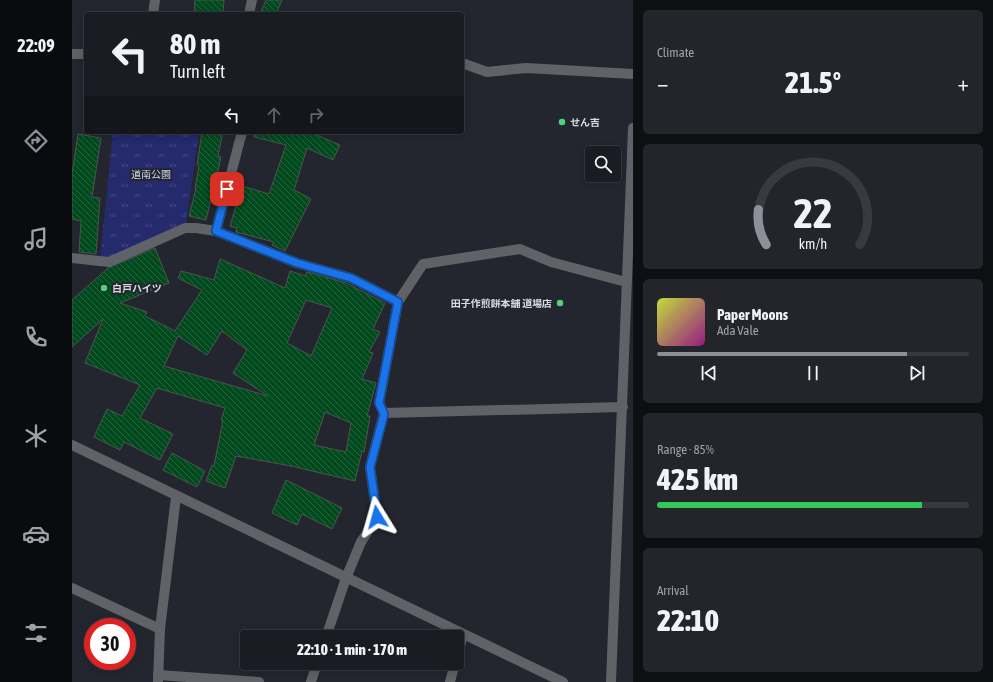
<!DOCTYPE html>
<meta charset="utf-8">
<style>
body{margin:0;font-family:"Asap Condensed","Noto Sans JP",sans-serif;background:#23252b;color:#f1f3f6;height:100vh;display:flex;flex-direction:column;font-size:15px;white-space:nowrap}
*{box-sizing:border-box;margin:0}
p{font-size:13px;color:#9fa1a6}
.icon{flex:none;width:22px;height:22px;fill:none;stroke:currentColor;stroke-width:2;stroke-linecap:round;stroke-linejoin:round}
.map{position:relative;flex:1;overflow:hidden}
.sheet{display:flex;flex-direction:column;gap:10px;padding:10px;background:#0e0f13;width:360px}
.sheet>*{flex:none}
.top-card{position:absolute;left:12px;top:12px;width:380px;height:122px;border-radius:4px;box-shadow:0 2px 10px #0003,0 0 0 1px #383a41;background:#1a1c23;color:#f1f3f6;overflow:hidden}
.controls{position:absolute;left:513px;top:146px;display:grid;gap:8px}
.controls a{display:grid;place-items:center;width:36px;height:36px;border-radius:4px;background:#1a1c23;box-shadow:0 2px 10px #0003,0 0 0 1px #383a41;font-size:20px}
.speed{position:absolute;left:12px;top:618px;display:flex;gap:8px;font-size:20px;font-weight:700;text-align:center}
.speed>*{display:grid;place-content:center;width:52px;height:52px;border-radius:50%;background:#1a1c23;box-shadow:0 2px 10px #0003,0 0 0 1px #383a41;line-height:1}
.speed .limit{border:6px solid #d22;background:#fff;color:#111}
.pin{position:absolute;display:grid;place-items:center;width:34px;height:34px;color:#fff;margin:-17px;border-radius:8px;box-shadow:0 2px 6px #0006}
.me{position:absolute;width:44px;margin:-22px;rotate:352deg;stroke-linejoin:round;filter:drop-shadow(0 0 3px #0008)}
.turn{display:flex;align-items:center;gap:14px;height:84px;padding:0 20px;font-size:18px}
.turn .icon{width:52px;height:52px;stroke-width:2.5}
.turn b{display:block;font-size:28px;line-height:34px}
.lanes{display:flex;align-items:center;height:38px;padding:0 20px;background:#0003;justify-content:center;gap:20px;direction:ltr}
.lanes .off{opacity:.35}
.big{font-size:30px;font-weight:800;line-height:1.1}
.sheet .card{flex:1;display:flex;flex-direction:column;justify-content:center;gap:6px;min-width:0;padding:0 14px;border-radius:6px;background:#23252b}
.sheet .dial{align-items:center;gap:0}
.dial svg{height:104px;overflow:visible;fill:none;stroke:#383a41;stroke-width:7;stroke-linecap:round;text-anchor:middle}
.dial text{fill:#f1f3f6;stroke:none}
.song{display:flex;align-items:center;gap:12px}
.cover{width:48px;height:48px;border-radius:6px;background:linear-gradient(135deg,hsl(70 70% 55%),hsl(310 70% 35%))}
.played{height:4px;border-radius:2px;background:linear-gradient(90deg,#8c9099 80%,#383a41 80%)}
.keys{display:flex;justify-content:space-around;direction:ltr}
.heat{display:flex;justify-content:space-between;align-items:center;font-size:22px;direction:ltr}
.charge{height:6px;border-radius:3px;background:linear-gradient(90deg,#34c759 85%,#383a41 0)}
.trip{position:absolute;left:168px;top:630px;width:224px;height:40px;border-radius:4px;background:#1a1c23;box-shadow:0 2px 10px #0003,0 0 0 1px #383a41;font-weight:800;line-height:40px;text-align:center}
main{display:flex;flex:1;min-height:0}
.tabs{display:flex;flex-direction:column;width:72px;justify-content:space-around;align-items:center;background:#0a0b0e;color:#9fa1a6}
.tabs .icon{width:28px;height:28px}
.tabs .current{color:#8c9099}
.tabs b{font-size:18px;color:#f1f3f6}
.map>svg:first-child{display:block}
.park{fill:url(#park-tufts)}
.building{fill:url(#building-back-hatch);stroke:#4c554d;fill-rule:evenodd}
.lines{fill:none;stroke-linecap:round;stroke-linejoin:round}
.minor{stroke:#616267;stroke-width:10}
.tertiary{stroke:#616267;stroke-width:10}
.route-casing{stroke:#114b97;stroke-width:10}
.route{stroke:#1a73e8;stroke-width:7}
.poi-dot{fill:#4ad677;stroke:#23262f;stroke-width:1.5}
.labels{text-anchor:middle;stroke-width:4;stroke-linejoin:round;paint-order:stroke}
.poi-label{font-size:10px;font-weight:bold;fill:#dadbe2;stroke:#23262f;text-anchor:start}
.park-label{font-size:10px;fill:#d0d6ec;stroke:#23262f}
</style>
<main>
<nav class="tabs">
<b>22:09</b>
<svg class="icon current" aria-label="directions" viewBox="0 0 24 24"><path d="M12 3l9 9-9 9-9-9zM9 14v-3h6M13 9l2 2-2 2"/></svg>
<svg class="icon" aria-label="music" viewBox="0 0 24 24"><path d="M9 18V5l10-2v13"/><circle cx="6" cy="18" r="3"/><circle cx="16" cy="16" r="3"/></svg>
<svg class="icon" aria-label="phone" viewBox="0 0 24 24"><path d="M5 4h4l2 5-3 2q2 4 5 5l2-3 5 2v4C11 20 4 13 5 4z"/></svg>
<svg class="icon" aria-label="climate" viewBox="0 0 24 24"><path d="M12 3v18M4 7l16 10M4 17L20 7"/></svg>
<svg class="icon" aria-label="car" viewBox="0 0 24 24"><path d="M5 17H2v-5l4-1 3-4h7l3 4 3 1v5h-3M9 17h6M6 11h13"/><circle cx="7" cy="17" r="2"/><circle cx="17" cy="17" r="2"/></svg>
<svg class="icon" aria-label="filters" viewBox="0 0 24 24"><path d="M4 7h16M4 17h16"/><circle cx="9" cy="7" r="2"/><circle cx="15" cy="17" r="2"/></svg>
</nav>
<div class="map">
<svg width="561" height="682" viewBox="0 0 561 682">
<defs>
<pattern id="park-tufts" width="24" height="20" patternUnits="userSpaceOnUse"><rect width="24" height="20" fill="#242a6c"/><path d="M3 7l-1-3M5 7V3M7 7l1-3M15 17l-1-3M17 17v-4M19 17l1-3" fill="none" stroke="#434881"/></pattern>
<pattern id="building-back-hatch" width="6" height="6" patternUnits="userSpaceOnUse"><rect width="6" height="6" fill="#004a1e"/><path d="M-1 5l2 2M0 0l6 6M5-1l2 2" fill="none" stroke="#25643e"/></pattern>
</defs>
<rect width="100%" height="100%" fill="#23262f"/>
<path class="park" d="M41 132H127L114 224 38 258H28Z"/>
<g class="building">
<path d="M123 0H152L151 14H122Z"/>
<path d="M194 0H210L204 14H188Z"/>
<path d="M130 132H151L146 156 149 157 147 166 134 220 117 216 124 188H123L127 166 125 165Z"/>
<path d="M182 132H240V133L268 145 261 160 235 148 222 190 239 199 213 251 200 245 202 242 164 232 165 228 158 226 170 186 197 194 214 145 182 137Z"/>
<path d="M6 134 29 138 20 197 28 198 24 254 7 252 9 221 0 219V174Z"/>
<path d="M83 248 97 283 48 303 75 312 73 316 103 331 130 290 106 278 109 271 142 280 148 259 213 288 218 271 234 276 235 272 274 283 313 303 301 329 308 332 297 352 301 353 290 379 304 383 295 416H298L292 452 290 451 283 481 219 466 164 456 153 488 134 481 140 465 142 466 151 420H149L153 408 85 388 68 418 101 434 88 460 52 442 48 450 22 437 35 409 50 416 68 385 13 363 31 319 0 347V300L36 268ZM234 300 260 308 239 356 215 343ZM150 331 175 350 161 373 196 396 92 366 106 336 135 355ZM253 412 279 423 274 452 242 445Z"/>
<path d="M100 453 133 471 125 487 91 470Z"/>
<path d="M214 480 270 508 260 529 230 514 225 525 200 513Z"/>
</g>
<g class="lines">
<g class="minor">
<path d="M81 14 83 0"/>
<path d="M177 14 180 0"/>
<path d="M0 54H14"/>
<path d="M390 63 415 72 454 68 561 74"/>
<path d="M144 231 170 132"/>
<path d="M0 258 37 262 113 228H124L144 231 225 263 279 278 326 302"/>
<path d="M312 413 551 407"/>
<path d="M0 588 88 629"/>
<path d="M254 637 274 578 289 542 305 517 298 467 312 413 307 403 326 302 351 264 448 249 479 262 554 282"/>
<path d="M385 657 391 635"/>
<path d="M86 675 187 682"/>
<path d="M86 682 88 629 104 497"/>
<path d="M239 682 245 663"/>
<path d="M378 682 383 663"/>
</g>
<g class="tertiary">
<path d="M0 445 491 682"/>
<path d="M539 682 561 128"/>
</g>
</g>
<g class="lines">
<defs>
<path id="route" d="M155 189 144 231 225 263 279 278 326 302 307 403 312 414 298 467 305 517"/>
</defs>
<use href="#route" class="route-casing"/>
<use href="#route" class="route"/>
</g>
<g class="poi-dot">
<circle cx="490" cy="122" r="4"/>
<circle cx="32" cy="288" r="4"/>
<circle cx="488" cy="303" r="4"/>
</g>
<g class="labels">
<g class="poi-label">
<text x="498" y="126">せん吉</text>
<text x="40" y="292">白戸ハイツ</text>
<text x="480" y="307" text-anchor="end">田子作煎餅本舗 道場店</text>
</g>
<g class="park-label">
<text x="79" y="178">道南公園</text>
</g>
</g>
</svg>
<div class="controls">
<a><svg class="icon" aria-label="search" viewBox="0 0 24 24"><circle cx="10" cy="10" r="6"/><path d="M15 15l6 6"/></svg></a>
</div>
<div class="speed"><div class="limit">30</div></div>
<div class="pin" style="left:155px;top:189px;background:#d93025"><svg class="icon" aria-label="arrive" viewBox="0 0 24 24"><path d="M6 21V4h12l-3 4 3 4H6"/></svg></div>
<svg class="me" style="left:305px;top:517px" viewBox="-20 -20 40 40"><path d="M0-17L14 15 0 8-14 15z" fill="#1a73e8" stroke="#fff" stroke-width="4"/></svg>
<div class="trip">22:10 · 1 min · 170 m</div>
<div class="top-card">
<div class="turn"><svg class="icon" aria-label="left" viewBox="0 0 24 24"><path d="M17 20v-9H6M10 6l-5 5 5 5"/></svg><div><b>80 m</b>Turn left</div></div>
<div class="lanes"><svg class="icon" aria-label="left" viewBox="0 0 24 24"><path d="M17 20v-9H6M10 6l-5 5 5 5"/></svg><svg class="icon off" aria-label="ahead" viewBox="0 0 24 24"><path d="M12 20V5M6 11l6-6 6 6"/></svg><svg class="icon off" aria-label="right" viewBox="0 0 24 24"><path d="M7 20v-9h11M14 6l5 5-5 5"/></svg></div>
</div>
</div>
<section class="sheet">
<div class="card"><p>Climate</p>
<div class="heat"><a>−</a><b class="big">21.5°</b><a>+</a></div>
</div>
<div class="card dial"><svg viewBox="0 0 100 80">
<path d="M14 69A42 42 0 1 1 86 69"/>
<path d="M14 69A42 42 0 0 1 8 42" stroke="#8c9099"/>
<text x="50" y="56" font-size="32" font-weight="700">22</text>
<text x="50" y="72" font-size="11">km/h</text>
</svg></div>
<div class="card">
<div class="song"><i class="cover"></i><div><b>Paper Moons</b><p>Ada Vale</p></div></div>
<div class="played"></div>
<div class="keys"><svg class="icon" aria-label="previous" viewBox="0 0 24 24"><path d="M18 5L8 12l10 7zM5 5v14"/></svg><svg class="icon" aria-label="pause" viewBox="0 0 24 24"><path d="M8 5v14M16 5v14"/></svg><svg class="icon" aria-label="next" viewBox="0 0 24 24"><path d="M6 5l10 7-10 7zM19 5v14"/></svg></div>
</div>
<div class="card"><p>Range · 85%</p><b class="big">425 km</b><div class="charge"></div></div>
<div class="card"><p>Arrival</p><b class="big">22:10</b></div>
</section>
</main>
